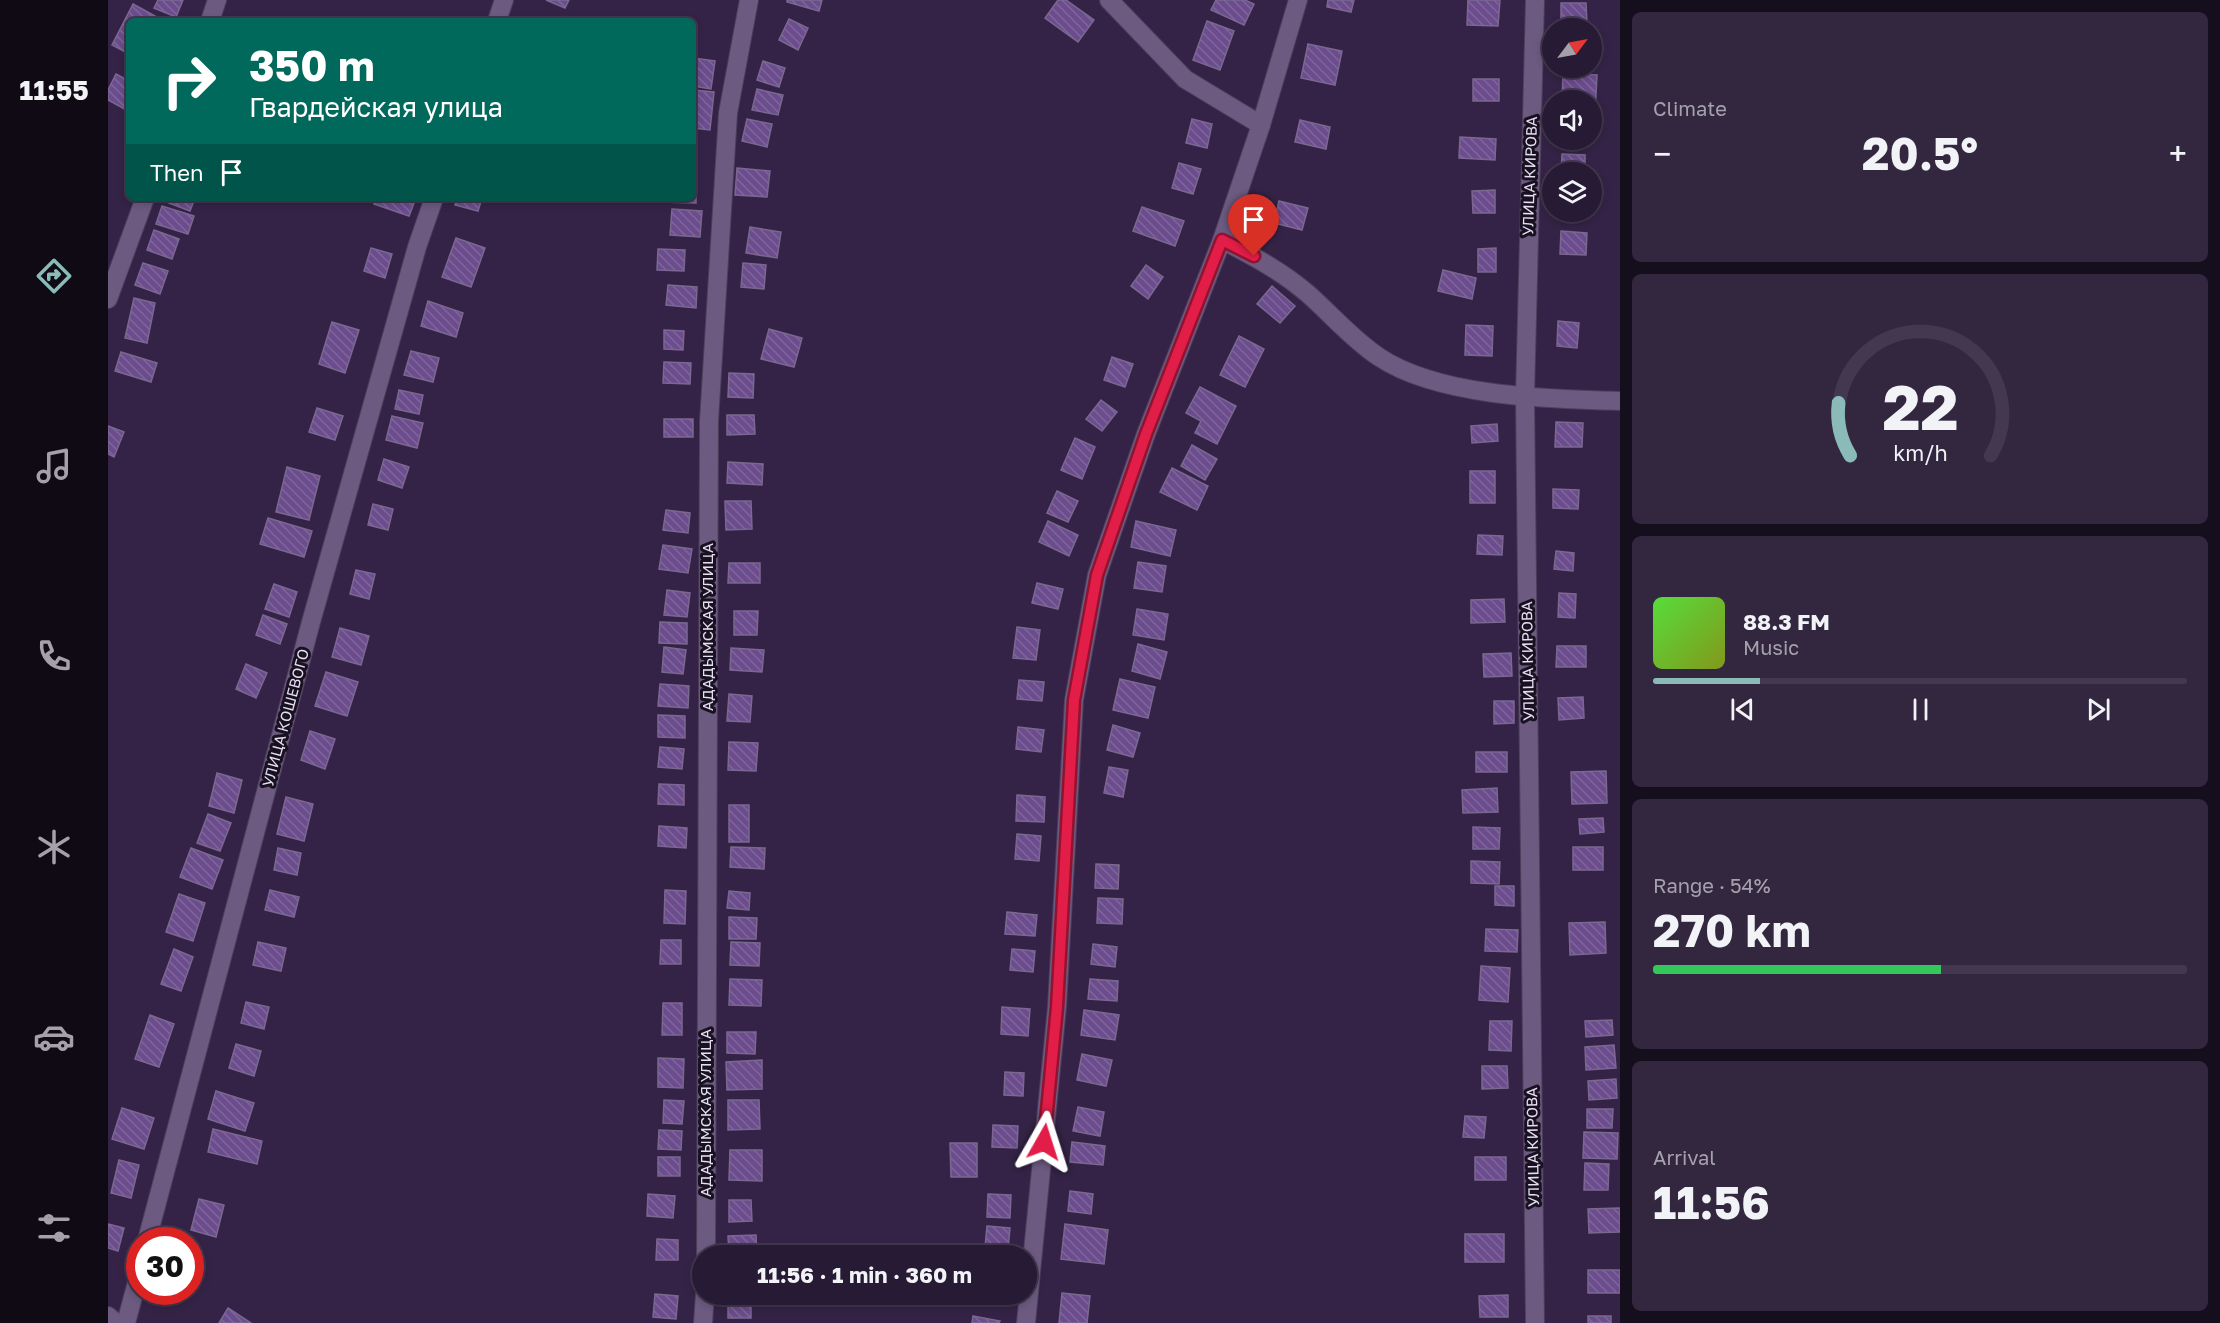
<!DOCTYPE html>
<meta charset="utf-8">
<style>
body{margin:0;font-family:"Golos Text",sans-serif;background:#332740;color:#f1f3f6;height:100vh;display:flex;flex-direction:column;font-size:22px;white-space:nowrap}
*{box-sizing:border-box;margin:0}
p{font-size:20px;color:#a4a1ac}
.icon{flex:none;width:33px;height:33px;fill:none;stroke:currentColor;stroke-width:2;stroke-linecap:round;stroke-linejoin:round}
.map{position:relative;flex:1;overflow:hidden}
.side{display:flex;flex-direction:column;gap:12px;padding:12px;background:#150e1d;width:600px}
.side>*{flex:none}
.hud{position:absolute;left:18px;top:18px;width:570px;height:183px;border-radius:9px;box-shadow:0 3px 9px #0003,0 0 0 2px #43384f;background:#00695c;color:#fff;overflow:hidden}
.needle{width:39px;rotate:58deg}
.buttons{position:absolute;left:1434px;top:18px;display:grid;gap:12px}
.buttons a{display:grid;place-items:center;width:60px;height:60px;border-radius:50%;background:#271a34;box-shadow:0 3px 9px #0003,0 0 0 2px #43384f;font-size:30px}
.speed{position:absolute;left:18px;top:1227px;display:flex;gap:12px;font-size:30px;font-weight:700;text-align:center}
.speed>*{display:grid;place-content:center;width:78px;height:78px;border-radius:50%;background:#271a34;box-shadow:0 3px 9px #0003,0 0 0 2px #43384f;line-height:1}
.speed .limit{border:9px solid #d22;background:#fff;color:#111}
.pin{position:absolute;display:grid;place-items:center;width:51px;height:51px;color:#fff;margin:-62px -26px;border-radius:50% 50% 50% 0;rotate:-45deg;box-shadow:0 0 6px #0007}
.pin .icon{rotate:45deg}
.me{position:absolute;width:66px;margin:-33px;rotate:6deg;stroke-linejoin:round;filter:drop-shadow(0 0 4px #0008)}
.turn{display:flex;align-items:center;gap:21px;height:126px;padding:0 24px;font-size:27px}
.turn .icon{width:78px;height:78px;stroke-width:2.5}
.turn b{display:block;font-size:42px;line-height:51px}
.then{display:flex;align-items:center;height:57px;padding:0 24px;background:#0003;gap:12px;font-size:22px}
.big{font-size:45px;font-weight:700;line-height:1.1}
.side .widget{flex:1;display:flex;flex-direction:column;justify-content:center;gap:9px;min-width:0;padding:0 21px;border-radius:9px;background:#332740}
.side .dial{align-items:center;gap:0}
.dial svg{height:156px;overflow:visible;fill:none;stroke:#43384f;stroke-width:7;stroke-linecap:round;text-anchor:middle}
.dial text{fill:#f1f3f6;stroke:none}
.song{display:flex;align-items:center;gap:18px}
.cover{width:72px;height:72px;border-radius:9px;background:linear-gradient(135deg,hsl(110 70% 55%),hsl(70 70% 35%))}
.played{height:6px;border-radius:3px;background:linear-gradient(90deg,#8bbbb9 20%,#43384f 20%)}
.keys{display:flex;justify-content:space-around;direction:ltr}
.heat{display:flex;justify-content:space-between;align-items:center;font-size:33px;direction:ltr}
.charge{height:9px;border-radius:4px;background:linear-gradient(90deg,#34c759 54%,#43384f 0)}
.trip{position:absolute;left:584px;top:1245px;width:345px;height:60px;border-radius:30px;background:#271a34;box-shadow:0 3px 9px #0003,0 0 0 2px #43384f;font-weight:700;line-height:60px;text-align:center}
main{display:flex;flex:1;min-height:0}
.dock{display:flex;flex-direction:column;width:108px;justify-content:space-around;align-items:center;background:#100a15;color:#a4a1ac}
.dock .icon{width:42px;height:42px}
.dock .active{color:#8bbbb9}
.dock b{font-size:27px;color:#f1f3f6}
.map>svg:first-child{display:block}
.building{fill:url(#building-back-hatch);stroke:#7a6890;stroke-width:1.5}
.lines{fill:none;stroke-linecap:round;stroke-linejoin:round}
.street-casing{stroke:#4d3e5b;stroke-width:20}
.street{stroke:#6c5a81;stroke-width:18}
.route-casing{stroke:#92132f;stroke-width:15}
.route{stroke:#e11d48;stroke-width:10}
.labels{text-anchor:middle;stroke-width:6;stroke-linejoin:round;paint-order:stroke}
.street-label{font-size:15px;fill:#e7def4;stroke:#181120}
</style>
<main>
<nav class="dock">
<b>11:55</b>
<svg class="icon active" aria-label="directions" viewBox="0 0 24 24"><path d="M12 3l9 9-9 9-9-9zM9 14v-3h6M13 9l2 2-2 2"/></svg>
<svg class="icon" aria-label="music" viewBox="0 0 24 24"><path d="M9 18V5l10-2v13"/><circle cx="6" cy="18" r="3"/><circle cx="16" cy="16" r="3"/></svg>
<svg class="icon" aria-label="phone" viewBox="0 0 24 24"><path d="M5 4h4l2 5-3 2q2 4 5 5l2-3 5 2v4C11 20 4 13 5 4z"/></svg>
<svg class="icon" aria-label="climate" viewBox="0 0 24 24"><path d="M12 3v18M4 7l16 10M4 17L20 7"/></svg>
<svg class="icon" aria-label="car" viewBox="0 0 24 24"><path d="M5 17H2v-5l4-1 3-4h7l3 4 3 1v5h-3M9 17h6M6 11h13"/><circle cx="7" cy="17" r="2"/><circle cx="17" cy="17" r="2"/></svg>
<svg class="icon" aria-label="filters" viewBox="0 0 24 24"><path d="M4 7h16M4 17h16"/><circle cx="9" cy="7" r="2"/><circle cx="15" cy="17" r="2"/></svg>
</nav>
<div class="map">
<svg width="1512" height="1323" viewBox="0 0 1512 1323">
<defs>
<pattern id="building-back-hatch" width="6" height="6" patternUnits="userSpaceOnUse" patternTransform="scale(1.5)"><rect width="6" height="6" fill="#6b4c8c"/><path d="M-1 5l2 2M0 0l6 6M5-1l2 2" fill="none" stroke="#80659d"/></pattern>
</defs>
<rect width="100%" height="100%" fill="#342346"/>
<g class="building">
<path d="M50 0H75L68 17 46 8Z"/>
<path d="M438 0H461L457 8Z"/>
<path d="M679 0H714L711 11 679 2Z"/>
<path d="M950 0H958L986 20 970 42 937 18Z"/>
<path d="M1108 0H1137L1146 4 1136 25 1103 10Z"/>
<path d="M1220 0H1246L1243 12 1219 7Z"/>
<path d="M1360 0H1392L1390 26 1359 25Z"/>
<path d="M1453 3H1478L1479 24H1453Z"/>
<path d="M25 4 56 21H21V54L4 45Z"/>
<path d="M681 19 700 28 690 50 671 40Z"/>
<path d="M1099 21 1126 31 1112 70 1085 60Z"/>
<path d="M1200 44 1234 51 1227 85 1193 78Z"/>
<path d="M585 58 607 61 603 89 585 86Z"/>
<path d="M655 61 677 68 671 87 649 80Z"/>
<path d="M1455 73 1489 75 1487 113H1484V100H1454Z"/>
<path d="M8 74 21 81 20 111 0 100V90Z"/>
<rect x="1365" y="79" width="26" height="22"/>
<path d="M649 89 675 95 670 115 644 110Z"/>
<path d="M585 90 606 92 602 130 585 128Z"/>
<path d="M639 119 664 124 659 147 634 141Z"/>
<path d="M1084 119 1104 124 1099 148 1078 143Z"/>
<path d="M1192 120 1222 127 1218 149 1187 142Z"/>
<path d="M1352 137 1388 139 1387 160 1351 158Z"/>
<path d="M1454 154 1477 155V172H1453Z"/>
<path d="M1071 163 1093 169 1085 194 1064 188Z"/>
<path d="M629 168 662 171 659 197 627 195Z"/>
<path d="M585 181H588V203L552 202V198H585Z"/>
<path d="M1387 190V213H1365L1364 191Z"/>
<path d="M63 198H87L82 211 61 203Z"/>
<path d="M268 198H308L301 216 266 204Z"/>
<path d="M349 198H374L370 211 347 205Z"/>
<path d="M1171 201 1200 208 1194 230 1166 223Z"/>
<path d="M54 206 86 216 80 234 48 224Z"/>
<path d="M1034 207 1076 221 1067 246 1025 231Z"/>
<path d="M564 209 594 211 592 237 562 235Z"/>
<path d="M642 227 673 232 669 258 638 253Z"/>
<path d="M46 230 71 239 64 259 39 250Z"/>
<path d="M1453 231 1479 233 1478 255 1452 254Z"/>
<path d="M348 238 377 248 363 287 334 277Z"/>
<path d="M263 248 284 254 277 278 256 271Z"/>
<path d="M1388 248V272H1370V249Z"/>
<path d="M550 249 577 250 576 271 549 270Z"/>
<path d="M35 263 60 271 52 294 27 285Z"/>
<path d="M635 263 658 265 656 289 633 287Z"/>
<path d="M1038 265 1055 277 1040 299 1023 286Z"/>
<path d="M1335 270 1368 278 1364 299 1330 291Z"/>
<path d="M560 285 589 287 588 308 558 305Z"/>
<path d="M1164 286 1187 306 1172 323 1149 304Z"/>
<path d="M26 298 47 303 39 343 17 338Z"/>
<path d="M320 301 355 313 348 337 313 326Z"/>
<path d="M1450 321 1471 323 1469 348 1449 346Z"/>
<path d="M224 322 251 330 237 373 211 364Z"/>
<path d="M1358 325 1385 326 1384 356 1357 355Z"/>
<path d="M661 329 694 338 686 367 653 359Z"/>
<path d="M556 330 576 331 575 350 556 349Z"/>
<path d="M1131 336 1156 349 1137 387 1112 375Z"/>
<path d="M303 351 331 358 325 382 296 375Z"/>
<path d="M13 352 49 363 43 382 7 371Z"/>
<path d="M1004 357 1025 364 1017 387 996 380Z"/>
<path d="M556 362 583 363 582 384 555 383Z"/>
<path d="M621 373 646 374 645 398 620 397Z"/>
<path d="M1092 387 1128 406 1109 444 1087 433 1093 421 1078 413Z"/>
<path d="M291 390 315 395 311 414 287 409Z"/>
<path d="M993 400 1009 412 994 431 978 419Z"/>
<path d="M209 408 235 416 227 440 201 432Z"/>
<path d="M619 415H646L647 434 619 435Z"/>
<path d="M284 416 315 423 309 448 278 440Z"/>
<rect x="556" y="419" width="29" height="18"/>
<path d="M1448 422 1475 423 1474 447H1447Z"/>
<path d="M1389 424 1390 441 1364 443 1363 426Z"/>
<path d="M0 426 16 432 6 457 0 454Z"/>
<path d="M967 438 987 447 974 479 953 470Z"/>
<path d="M1084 445 1109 459 1097 480 1073 466Z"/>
<path d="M276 459 301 467 294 488 270 480Z"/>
<path d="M620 462 655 464 654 485 619 483Z"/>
<path d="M179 467 212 476 201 520 168 512Z"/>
<path d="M1064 468 1100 486 1089 510 1052 492Z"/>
<rect x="1362" y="471" width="25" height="32"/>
<path d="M1445 489 1471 490 1470 509 1445 508Z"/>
<path d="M949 491 970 501 960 522 939 513Z"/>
<path d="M617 501H643L644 529 618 530Z"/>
<path d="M265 504 285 509 280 530 260 525Z"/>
<path d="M558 510 582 513 580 533 555 530Z"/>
<path d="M160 518 204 531 196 557 152 544Z"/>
<path d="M940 521 970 535 961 556 931 542Z"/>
<path d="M1028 521 1068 530 1062 556 1023 547Z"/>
<path d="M1370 535 1395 536 1394 555 1369 554Z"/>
<path d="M555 545 584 549 580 573 551 569Z"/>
<path d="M1448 551 1466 553 1465 571 1446 569Z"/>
<path d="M1030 562 1058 566 1054 592 1026 588Z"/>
<path d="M621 563H652V583H620Z"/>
<path d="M248 570 267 574 261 599 242 594Z"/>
<path d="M929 583 955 589 950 609 924 603Z"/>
<path d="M166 584 189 592 181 617 157 609Z"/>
<path d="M559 590 582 593 579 617 556 615Z"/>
<path d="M1451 593 1468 594 1467 618 1450 617Z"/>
<path d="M1396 599 1397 622 1363 623V600Z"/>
<path d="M1029 609 1060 614 1056 640 1025 635Z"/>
<path d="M626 611H650L649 635H626Z"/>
<path d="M155 615 179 624 172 644 148 635Z"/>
<path d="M552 622 579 623V644L551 643Z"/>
<path d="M909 627 932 630 928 660 905 658Z"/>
<path d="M232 628 261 636 253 665 224 657Z"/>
<path d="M1030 644 1059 652 1052 679 1024 671Z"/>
<path d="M1449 646H1478V667H1448Z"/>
<path d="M556 647 578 650 575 674 554 672Z"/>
<path d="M623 648 656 650 654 672 622 670Z"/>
<path d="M1403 653 1404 676 1376 677 1375 654Z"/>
<path d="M138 664 159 673 148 698 128 689Z"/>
<path d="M218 672 250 682 239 716 207 706Z"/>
<path d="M1012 679 1047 687 1040 718 1005 710Z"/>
<path d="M911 680 936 682 934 701 909 699Z"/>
<path d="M552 684 581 686 580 708 550 706Z"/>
<path d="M621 694 644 696 642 722 619 721Z"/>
<path d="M1475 697 1476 718 1451 720 1450 698Z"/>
<path d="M1386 701H1406V723L1386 724Z"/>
<path d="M550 715 577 716V738L550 737Z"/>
<path d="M1005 725 1032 733 1025 757 999 750Z"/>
<path d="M910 727 936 730 933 752 908 749Z"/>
<path d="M202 731 227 739 217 769 193 760Z"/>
<path d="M621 742 650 743 648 771 620 770Z"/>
<path d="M552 747 576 749 574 769 550 767Z"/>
<rect x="1368" y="752" width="31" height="20"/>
<path d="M1001 767 1020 770 1015 797 996 793Z"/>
<path d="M1498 771 1499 803 1464 804 1463 772Z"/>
<path d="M109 773 134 780 126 813 101 806Z"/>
<path d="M551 784 576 785V805L550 804Z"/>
<path d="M1389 788 1390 812 1355 813 1354 790Z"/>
<path d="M909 795 937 797 936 822 908 821Z"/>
<path d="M178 797 205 804 196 841 169 834Z"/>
<rect x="621" y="805" width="20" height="37"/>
<path d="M100 814 123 823 112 851 89 843Z"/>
<path d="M1495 818 1496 832 1472 834 1471 819Z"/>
<path d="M551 826 579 828 578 848 550 846Z"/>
<path d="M1365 827 1392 828 1391 849H1365Z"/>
<path d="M909 834 933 836 931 861 907 859Z"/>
<path d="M623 847 657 848 656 869 622 867Z"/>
<rect x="1465" y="847" width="30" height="23"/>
<path d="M83 848 115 860 104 889 72 877Z"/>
<path d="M170 848 193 853 189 875 166 870Z"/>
<path d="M1363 861 1392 862 1391 884 1363 883Z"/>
<path d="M988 864 1011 865 1010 889 987 888Z"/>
<path d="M1387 886H1406V906L1387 905Z"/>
<path d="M162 890 191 897 186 917 157 910Z"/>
<path d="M557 890 578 891 577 924 556 923Z"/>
<path d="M621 891 642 893 641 910 619 908Z"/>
<path d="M71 894 97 903 85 941 58 932Z"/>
<path d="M990 898 1015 899 1014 924 989 923Z"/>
<path d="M899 912 929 915 927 936 897 934Z"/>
<path d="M621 917 649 918 648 939H621Z"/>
<path d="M1497 922 1498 953 1462 955 1461 923Z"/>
<path d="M1378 929 1410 930 1409 952 1377 951Z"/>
<path d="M553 940H573V964H552Z"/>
<path d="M150 942 178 948 173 971 145 965Z"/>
<path d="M623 942 652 943 651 966 622 965Z"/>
<path d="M985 944 1009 947 1007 967 983 964Z"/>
<path d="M66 949 85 957 73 991 53 984Z"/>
<path d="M904 949 927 951 925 972 902 970Z"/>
<path d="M1373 966 1402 968 1400 1002 1371 1000Z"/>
<path d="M622 979 654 980 653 1006 621 1005Z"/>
<path d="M982 979 1010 981 1009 1001 980 999Z"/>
<path d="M138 1002 161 1007 156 1029 133 1023Z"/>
<path d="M555 1003H574V1035H554Z"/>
<path d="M894 1007 922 1009 920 1036 893 1034Z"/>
<path d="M976 1010 1011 1015 1007 1040 973 1035Z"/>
<path d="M42 1015 66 1024 51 1067 27 1059Z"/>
<path d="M1504 1020 1505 1035 1478 1037 1477 1021Z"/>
<path d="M1382 1021H1404L1403 1051 1381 1050Z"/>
<path d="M619 1032H648L647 1054 619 1053Z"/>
<path d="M128 1044 153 1051 146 1076 121 1068Z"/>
<path d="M1506 1045 1508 1068 1478 1070 1477 1047Z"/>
<path d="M974 1054 1004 1060 998 1086 969 1080Z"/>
<path d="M550 1058 576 1059 575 1088 550 1087Z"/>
<path d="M654 1060V1089L619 1090 618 1062Z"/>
<path d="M1374 1066H1399L1400 1088 1374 1089Z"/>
<path d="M897 1072 916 1073 915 1096 896 1095Z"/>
<path d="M1508 1079 1509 1098 1481 1100 1480 1081Z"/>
<path d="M108 1091 146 1103 137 1131 100 1119Z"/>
<path d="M556 1100 576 1101 574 1124 555 1123Z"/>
<path d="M620 1100H651L652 1129 620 1130Z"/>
<path d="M970 1107 996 1112 992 1136 965 1131Z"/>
<path d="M14 1108 46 1118 36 1149 4 1139Z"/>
<path d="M1479 1109H1505L1504 1128H1479Z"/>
<path d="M1357 1116 1378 1117 1376 1138 1355 1137Z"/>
<path d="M885 1125 910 1126 909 1148 884 1147Z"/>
<path d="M105 1129 154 1141 149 1164 100 1152Z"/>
<path d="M551 1130 574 1131 573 1150 550 1149Z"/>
<path d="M1476 1132 1510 1133 1509 1159 1475 1158Z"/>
<path d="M964 1142 997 1146 995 1165 962 1162Z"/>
<path d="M842 1143H869V1177H843Z"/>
<path d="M622 1150H654V1181L621 1180Z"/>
<rect x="550" y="1157" width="22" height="19"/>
<rect x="1367" y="1157" width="31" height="23"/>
<path d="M11 1160 31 1165 23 1198 3 1193Z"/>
<path d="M1477 1163 1501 1164 1500 1190H1476Z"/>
<path d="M962 1191 985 1194 983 1214 960 1211Z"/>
<path d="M540 1194 567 1196 565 1218 539 1216Z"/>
<path d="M880 1194 903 1195 902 1218 879 1217Z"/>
<path d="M91 1199 116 1205 108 1237 83 1230Z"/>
<path d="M621 1200H643L644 1221 621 1222Z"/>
<path d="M1512 1208V1232L1481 1233 1480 1209Z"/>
<path d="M0 1224 16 1228 10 1251 0 1248Z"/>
<path d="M957 1224 1000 1230 996 1264 953 1259Z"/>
<path d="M879 1226 902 1228 900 1249 877 1247Z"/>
<rect x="1357" y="1234" width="39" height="28"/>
<path d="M648 1235 649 1254 621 1255 620 1236Z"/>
<path d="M549 1239 570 1240V1260H548Z"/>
<rect x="1480" y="1270" width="32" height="23"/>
<path d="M954 1293 982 1296 979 1323H951Z"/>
<path d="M547 1294 570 1296 568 1319 545 1317Z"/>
<rect x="620" y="1294" width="23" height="24"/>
<path d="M1400 1295V1317H1372L1371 1296Z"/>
<path d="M120 1308 143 1323H111Z"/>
<path d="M865 1316 892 1321 891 1323H864Z"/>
<rect x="1480" y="1316" width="23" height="7"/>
</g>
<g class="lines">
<defs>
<g id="street">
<path d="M1001 0 1077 79 1153 125"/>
<path d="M102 21 109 0"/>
<path d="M389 21 396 0"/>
<path d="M1114 240C1145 256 1173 271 1199 293 1223 314 1245 340 1271 357 1331 397 1441 399 1512 401"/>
<path d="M0 299 37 198"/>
<path d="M39 1240 203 622 309 247 326 198"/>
<path d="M598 1256 601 421 620 113 641 0"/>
<path d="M0 1316 8 1323"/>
<path d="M18 1323 32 1271"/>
<path d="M595 1323 597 1294"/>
<path d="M918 1323 949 1007 966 700 989 575 1038 434 1114 240 1153 125 1190 0"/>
<path d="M1427 1323 1417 396 1427 0"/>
</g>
</defs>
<use href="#street" class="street-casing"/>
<use href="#street" class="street"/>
</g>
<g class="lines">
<defs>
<path id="route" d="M936 1142 949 1007 966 700 989 575 1038 434 1114 240 1146 256"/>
</defs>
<use href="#route" class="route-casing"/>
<use href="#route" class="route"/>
</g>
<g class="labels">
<g class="street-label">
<text transform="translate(1422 176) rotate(-88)" y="5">УЛИЦА КИРОВА</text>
<text transform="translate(600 627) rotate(-90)" y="5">АДАДЫМСКАЯ УЛИЦА</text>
<text transform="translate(1420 661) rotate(-91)" y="5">УЛИЦА КИРОВА</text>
<text transform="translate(178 718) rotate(-75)" y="5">УЛИЦА КОШЕВОГО</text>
<text transform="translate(598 1113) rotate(-90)" y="5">АДАДЫМСКАЯ УЛИЦА</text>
<text transform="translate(1425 1147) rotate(-91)" y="5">УЛИЦА КИРОВА</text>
</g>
</g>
</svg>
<div class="buttons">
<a><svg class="needle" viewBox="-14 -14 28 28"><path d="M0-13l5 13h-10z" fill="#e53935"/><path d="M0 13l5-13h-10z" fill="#a4a1ac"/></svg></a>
<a><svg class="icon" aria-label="sound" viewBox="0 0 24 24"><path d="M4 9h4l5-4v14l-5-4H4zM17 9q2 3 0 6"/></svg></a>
<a><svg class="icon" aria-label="layers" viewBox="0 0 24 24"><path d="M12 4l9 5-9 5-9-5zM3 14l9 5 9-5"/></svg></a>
</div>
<div class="speed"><div class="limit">30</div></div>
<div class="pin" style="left:1146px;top:256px;background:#d93025"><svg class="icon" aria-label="arrive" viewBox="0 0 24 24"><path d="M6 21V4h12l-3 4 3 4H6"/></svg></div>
<svg class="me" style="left:936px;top:1142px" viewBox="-20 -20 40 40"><path d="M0-17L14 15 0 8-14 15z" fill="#e11d48" stroke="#fff" stroke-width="4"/></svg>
<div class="trip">11:56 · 1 min · 360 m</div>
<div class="hud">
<div class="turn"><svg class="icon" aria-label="right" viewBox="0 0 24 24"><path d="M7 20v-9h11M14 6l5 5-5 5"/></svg><div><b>350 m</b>Гвардейская улица</div></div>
<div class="then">Then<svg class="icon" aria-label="arrive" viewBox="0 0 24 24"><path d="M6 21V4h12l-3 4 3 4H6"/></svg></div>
</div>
</div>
<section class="side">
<div class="widget"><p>Climate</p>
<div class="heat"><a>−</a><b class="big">20.5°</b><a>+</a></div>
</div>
<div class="widget dial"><svg viewBox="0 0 100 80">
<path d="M14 69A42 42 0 1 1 86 69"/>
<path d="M14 69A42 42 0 0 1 8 42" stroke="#8bbbb9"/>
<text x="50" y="56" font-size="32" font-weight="700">22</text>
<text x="50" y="72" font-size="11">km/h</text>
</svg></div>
<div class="widget">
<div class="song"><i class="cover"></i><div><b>88.3 FM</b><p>Music</p></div></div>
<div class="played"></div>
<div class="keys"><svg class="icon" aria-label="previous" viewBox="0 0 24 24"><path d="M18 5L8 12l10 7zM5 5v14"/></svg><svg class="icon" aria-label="pause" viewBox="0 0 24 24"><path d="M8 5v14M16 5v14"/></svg><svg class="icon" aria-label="next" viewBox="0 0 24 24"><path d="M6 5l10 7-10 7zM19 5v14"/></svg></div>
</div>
<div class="widget"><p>Range · 54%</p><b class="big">270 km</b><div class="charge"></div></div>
<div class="widget"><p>Arrival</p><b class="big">11:56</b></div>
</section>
</main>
